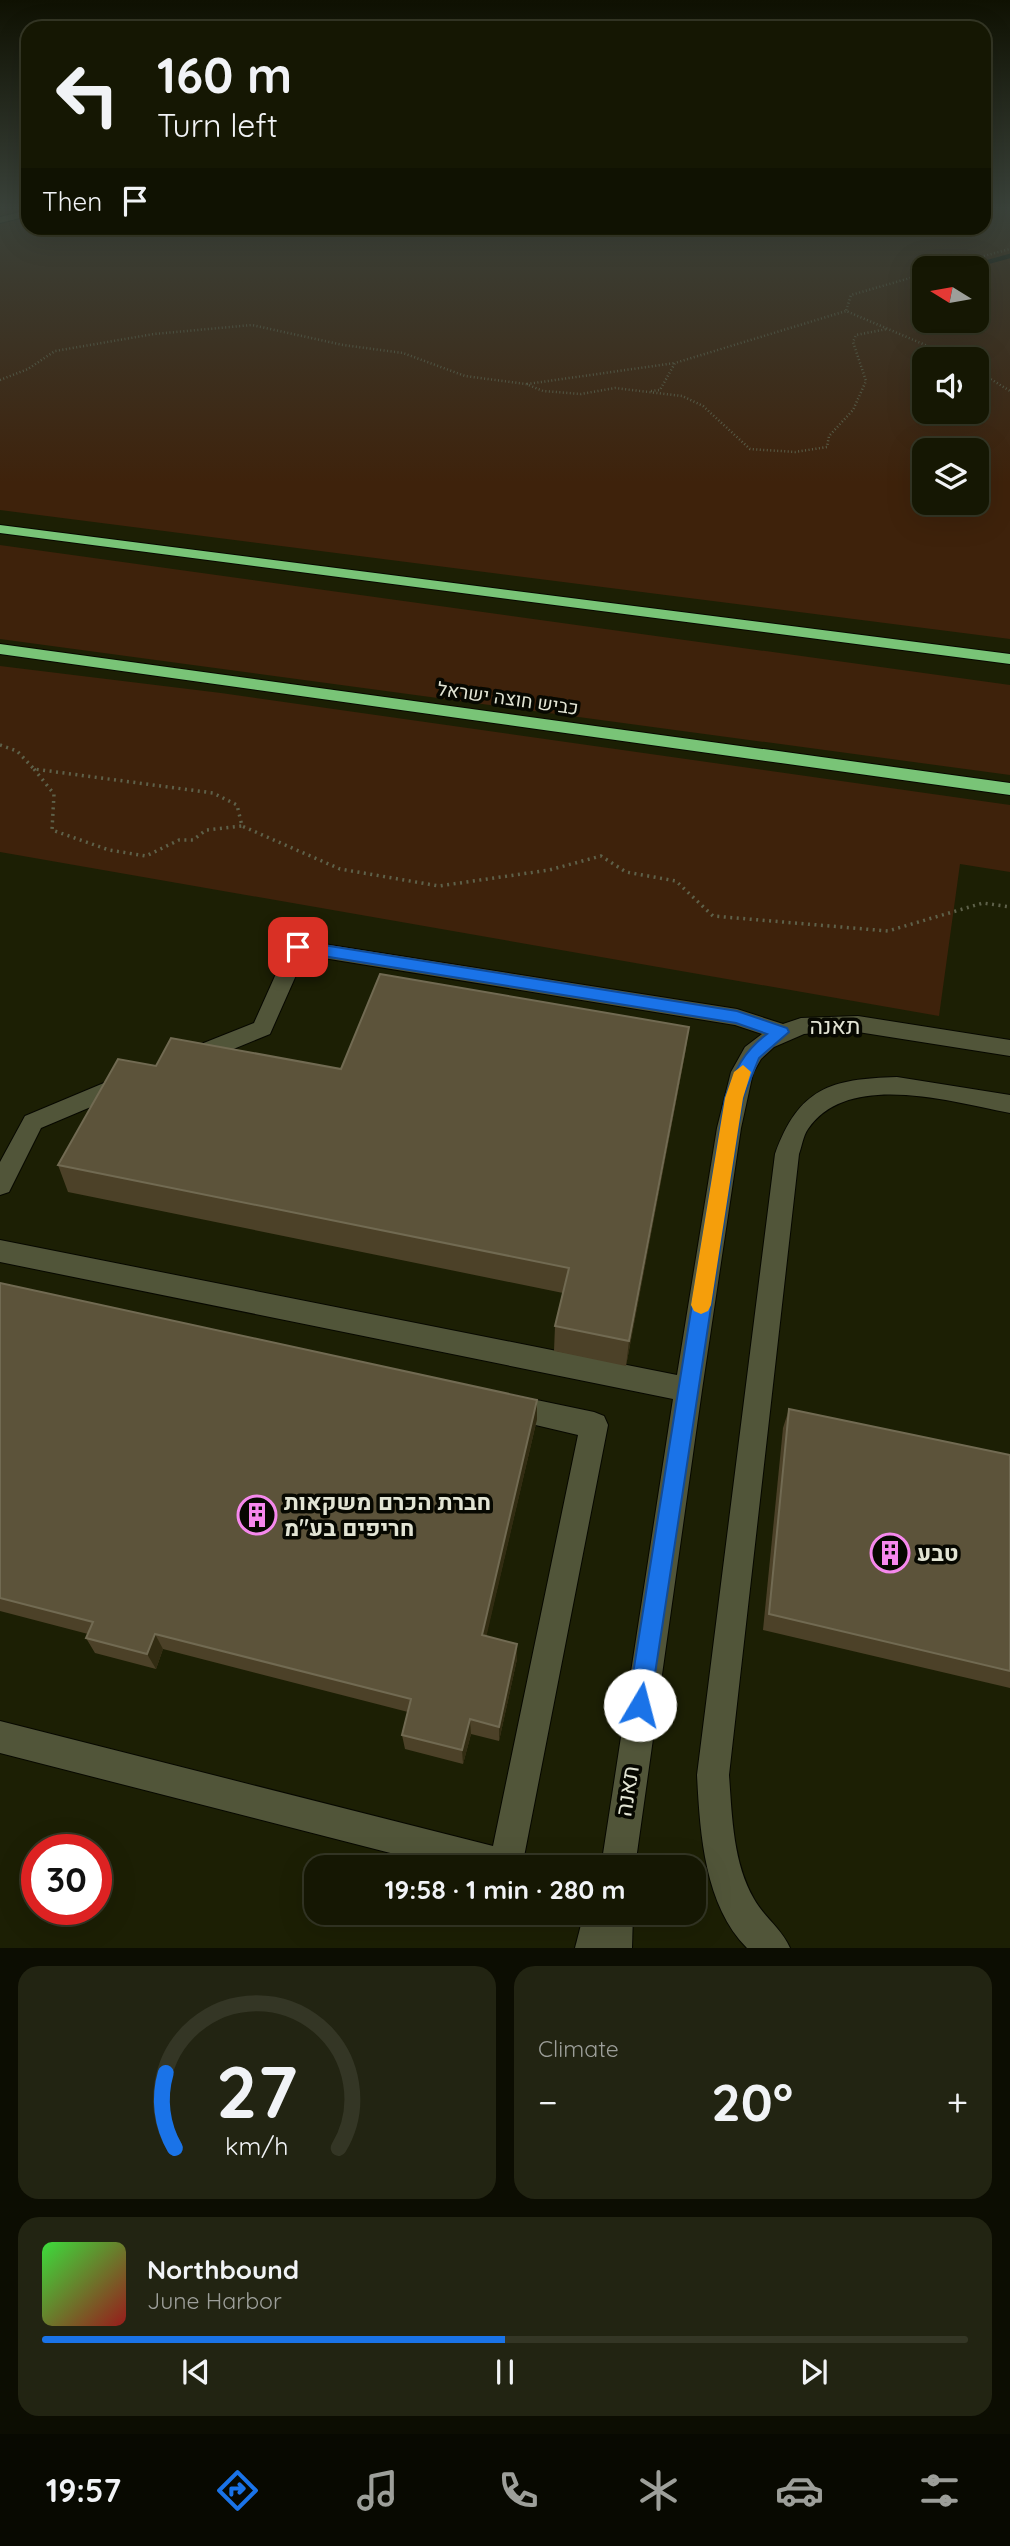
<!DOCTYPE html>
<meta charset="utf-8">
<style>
body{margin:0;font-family:Quicksand,Heebo,sans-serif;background:#222412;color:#f1f3f6;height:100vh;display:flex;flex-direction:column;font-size:26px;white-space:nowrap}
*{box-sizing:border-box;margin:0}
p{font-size:23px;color:#9d9f9a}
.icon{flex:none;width:38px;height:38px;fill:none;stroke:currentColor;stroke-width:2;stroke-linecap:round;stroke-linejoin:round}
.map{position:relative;height:1948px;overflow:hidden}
.drawer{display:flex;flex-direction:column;gap:18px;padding:18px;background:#0c0d02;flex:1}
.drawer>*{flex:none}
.hud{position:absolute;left:21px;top:21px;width:970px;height:214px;border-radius:21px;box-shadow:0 7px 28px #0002,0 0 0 2px #343625;background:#151703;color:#f1f3f6;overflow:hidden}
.needle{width:46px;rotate:281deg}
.tools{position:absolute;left:912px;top:256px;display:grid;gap:14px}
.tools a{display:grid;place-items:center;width:77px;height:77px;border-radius:14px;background:#151703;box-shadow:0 7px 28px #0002,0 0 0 2px #343625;font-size:35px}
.speed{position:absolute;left:21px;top:1834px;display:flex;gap:14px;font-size:35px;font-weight:700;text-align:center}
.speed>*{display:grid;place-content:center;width:91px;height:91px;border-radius:50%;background:#151703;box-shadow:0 7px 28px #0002,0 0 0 2px #343625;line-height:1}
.speed .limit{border:10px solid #d22;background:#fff;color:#111}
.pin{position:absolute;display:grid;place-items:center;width:60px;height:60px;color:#fff;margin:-30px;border-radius:14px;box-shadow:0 4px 10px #0006}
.me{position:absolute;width:77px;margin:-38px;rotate:8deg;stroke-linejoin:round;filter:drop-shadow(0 0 5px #0008)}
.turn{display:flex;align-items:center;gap:24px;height:147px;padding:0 21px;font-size:32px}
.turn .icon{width:91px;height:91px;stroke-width:2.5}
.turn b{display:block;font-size:49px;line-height:60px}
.then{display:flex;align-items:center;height:66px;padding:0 21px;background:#0003;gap:14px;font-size:26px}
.big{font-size:52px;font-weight:700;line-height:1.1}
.drawer .tile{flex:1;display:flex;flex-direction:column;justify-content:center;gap:10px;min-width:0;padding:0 24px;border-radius:21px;background:#222412}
.drawer .dial{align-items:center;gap:0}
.dial svg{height:182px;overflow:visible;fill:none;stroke:#343625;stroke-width:7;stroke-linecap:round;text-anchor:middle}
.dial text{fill:#f1f3f6;stroke:none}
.song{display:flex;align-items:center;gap:21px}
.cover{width:84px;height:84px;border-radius:10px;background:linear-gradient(135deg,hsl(120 70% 55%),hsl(0 70% 35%))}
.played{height:7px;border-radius:4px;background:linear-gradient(90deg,#1a73e8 50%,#343625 50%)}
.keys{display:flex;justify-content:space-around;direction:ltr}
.heat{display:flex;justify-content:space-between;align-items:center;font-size:38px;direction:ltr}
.drawer .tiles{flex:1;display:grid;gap:18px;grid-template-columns:1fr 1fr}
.tile:last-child{grid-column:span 2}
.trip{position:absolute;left:304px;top:1855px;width:402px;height:70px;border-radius:21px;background:#151703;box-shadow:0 7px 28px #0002,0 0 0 2px #343625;font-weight:700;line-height:70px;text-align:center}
.menu{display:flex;height:112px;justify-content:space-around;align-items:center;background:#080901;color:#9d9f9a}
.menu .icon{width:49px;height:49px}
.menu .active{color:#1a73e8}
.menu b{font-size:32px;color:#f1f3f6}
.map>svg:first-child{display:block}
.green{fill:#3e220b;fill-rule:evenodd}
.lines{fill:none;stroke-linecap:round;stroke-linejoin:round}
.stream{stroke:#000f09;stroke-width:4.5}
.minor-casing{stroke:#070800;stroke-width:2}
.highway-casing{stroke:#070800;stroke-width:2}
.path-far1{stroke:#5e614a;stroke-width:2.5;stroke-dasharray:1 2.5;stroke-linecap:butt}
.path{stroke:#5e614a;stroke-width:3.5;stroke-dasharray:2 4.5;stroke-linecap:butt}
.minor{fill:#515539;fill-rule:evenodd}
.highway{fill:#79c477;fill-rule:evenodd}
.wall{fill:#4c4128}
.shaded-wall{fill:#322c12}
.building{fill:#5c533a;stroke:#716a52;stroke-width:2}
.route{fill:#1a73e8;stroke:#114b97;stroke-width:2}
.slow{fill:#f59e0b}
.labels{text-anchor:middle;stroke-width:7;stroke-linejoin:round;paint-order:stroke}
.street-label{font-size:19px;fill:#e2e4d4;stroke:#070801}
.near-street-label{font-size:23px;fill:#e2e4d4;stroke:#070801}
.near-poi-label{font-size:23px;font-weight:bold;fill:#e2e4d4;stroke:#070801;text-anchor:start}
</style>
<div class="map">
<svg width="1010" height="1948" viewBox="0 0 1010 1948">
<rect width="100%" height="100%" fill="#1c1f04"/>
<g class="green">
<path d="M0 210H28V228H984V210H1010V639L0 510ZM924 268H976V320H924ZM924 359H976V411H924ZM924 450H976V502H924Z"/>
<path d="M0 545 1010 685V775L0 639Z"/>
<path d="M0 666 221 693 1010 805V872L960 864 939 1016 0 852Z"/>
</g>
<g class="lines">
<g class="stream">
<path d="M966 268 1010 256"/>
<path d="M921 289 924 286"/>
</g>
<defs>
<g id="minor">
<path d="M28 210V216L0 223V217Z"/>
<path d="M298 940 737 1009 783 1024 801 1018 858 1016 1010 1040V1056L858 1032H826L804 1034 774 1047 761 1059 753 1073 741 1128 702 1390 635 1867H601L673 1399 0 1262V1240L677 1375 717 1128 731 1072 745 1047 762 1034 735 1025 305 955 270 1034 197 1064 189 1066 181 1064 178 1058 181 1052 254 1023 288 947 291 942Z"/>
<path d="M123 1075 131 1078 134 1084 131 1090 41 1128 9 1192 0 1195V1162L25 1116Z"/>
<path d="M897 1077 1010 1095V1113C952 1102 848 1070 808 1129 803 1136 802 1146 799 1154L729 1775C732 1816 733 1863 754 1899 764 1917 782 1929 790 1948H747C704 1905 700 1832 697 1775L775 1154C799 1088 830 1079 897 1077Z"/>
<path d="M508 1394 594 1412 604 1416 608 1425 522 1867H445L0 1753V1721L493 1846 578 1435 498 1416 494 1407 498 1398Z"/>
<path d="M584 1913H633L632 1948H575Z"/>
</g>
<g id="highway">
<path d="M0 525 1010 654V664L0 533Z"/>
<path d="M0 644 1010 783V795L0 654Z"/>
</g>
</defs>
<use href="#minor" class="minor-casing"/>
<use href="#highway" class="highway-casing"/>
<g class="path-far1">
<path d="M940 268 1010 249"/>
<path d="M924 274 851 295 846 311 958 359"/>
<path d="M976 370 1010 391"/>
<path d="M0 380 28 369 55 351 154 334 252 325 343 345 403 353 465 376 526 384 543 391 581 394 615 388 682 396 703 406 750 449 795 452 827 447 829 436 853 410 866 381 853 342 856 335 887 329"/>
<path d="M527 384 675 363"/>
<path d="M651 391 660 390 675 363 846 311"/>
</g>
<g class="path">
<path d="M0 745 17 751 34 769 213 793 237 805 242 826 340 869 439 886 549 870 601 856 626 872 676 881 713 916 888 931 983 903 1010 907"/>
<path d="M34 769 54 794 52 830 109 850 146 856 179 840H193L206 830 242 826"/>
</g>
<use href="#minor" class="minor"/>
<use href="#highway" class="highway"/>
</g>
<g class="wall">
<path d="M689 1027 685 1054 626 1366 554 1351 555 1326 563 1293 68 1192 58 1165 156 1066 341 1069Z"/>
<path d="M0 1283 537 1419 486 1636 517 1644V1659L499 1741 471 1734 463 1764 405 1749 402 1735 408 1712 163 1649 156 1669 95 1653 86 1638 88 1634 0 1611Z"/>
<path d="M789 1409 1010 1455V1688L763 1630 783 1428Z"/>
</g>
<g class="shaded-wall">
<path d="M689 1027 685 1054 626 1366 629 1341Z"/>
<path d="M537 1400V1419L483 1651 482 1635Z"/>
<path d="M155 1634 163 1649 156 1669 147 1654Z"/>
<path d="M517 1644V1659L499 1741V1727Z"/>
<path d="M470 1719 471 1734 463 1764 462 1750Z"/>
</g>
<g class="building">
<path d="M380 974 689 1027 629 1341 555 1326 569 1268 58 1165 118 1059 156 1066 171 1038 341 1069Z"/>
<path d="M0 1283 537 1400 482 1635 517 1644 499 1727 470 1719 462 1750 402 1735 411 1699 155 1634 147 1654 86 1638 93 1622 0 1598Z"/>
<path d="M789 1409 1010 1455V1671L769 1614Z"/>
</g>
<linearGradient id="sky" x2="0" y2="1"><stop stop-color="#0f1102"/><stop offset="0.43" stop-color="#3a423a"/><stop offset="1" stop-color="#3a423a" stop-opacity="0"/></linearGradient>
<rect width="1010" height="483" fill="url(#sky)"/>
<path class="route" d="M298 941 737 1011 787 1028 789 1032 759 1058 743 1098 649 1713 640 1717 632 1713 628 1705 725 1098C735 1070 743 1052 767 1034L736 1023 292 951 290 947Z"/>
<path class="slow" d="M743 1065 751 1072 743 1098 711 1305 708 1311 701 1314 694 1311 691 1305 725 1098 734 1072Z"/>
<defs>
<symbol id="building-ring" viewBox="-11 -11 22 22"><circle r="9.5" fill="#070801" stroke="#f688ed" stroke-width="1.5"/><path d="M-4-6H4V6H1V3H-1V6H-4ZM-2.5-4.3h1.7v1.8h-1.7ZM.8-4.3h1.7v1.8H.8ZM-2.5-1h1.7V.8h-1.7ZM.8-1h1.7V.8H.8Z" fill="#f688ed"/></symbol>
</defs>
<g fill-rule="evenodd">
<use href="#building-ring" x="235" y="1493" width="44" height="44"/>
<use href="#building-ring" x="868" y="1531" width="44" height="44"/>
</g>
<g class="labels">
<g class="street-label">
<text transform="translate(508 698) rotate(8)" y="7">כביש חוצה ישראל</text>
</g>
<g class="near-street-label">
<text x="835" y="1034">תאנה</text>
<text transform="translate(627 1791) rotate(-81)" y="8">תאנה</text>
</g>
<g class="near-poi-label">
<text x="284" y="1510">חברת הכרם משקאות<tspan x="284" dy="26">חריפים בע"מ</tspan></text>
<text x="917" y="1561">טבע</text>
</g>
</g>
</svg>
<div class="tools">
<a><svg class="needle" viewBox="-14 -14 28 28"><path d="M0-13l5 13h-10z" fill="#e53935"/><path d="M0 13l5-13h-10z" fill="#9d9f9a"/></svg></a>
<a><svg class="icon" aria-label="sound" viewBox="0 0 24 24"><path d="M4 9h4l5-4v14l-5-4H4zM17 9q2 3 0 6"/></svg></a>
<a><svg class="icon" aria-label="layers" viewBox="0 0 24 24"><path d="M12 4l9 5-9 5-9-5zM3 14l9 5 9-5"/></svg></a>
</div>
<div class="speed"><div class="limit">30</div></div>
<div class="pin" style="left:298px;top:947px;background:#d93025"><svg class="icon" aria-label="arrive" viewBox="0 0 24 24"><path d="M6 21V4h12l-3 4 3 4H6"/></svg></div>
<svg class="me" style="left:640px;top:1705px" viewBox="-20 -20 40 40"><circle r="19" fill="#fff"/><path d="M0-13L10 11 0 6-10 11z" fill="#1a73e8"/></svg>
<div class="trip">19:58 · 1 min · 280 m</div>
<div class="hud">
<div class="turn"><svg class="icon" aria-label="left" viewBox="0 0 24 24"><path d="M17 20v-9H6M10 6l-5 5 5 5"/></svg><div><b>160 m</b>Turn left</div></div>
<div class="then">Then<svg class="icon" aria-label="arrive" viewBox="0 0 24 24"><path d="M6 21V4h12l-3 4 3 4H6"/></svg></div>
</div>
</div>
<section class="drawer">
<div class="tiles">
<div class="tile dial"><svg viewBox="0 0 100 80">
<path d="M14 69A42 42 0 1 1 86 69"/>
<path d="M14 69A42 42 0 0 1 10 36" stroke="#1a73e8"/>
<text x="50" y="56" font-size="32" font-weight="700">27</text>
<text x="50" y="72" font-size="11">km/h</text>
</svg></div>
<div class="tile"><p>Climate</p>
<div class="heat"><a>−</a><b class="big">20°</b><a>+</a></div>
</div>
<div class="tile">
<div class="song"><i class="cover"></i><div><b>Northbound</b><p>June Harbor</p></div></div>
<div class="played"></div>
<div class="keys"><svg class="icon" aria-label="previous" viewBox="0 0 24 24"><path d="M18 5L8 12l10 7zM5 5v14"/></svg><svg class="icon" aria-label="pause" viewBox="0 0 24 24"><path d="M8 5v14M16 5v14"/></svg><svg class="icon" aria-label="next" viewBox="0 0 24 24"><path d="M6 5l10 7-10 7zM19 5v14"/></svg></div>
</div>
</div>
</section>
<nav class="menu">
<b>19:57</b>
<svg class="icon active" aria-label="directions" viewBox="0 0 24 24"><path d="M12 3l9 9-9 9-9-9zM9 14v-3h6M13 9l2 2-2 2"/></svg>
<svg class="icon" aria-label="music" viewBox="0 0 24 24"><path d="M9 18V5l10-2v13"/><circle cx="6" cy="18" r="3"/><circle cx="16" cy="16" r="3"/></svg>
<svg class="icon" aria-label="phone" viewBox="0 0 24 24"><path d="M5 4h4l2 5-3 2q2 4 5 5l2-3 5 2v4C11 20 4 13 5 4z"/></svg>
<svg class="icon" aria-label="climate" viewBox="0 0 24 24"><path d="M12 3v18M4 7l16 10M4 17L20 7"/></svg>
<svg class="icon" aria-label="car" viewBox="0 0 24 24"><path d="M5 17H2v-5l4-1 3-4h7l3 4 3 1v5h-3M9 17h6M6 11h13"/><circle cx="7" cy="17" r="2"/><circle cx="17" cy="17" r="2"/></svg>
<svg class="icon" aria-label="filters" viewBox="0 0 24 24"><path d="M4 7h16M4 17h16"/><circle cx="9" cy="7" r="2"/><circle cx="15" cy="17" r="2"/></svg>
</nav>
